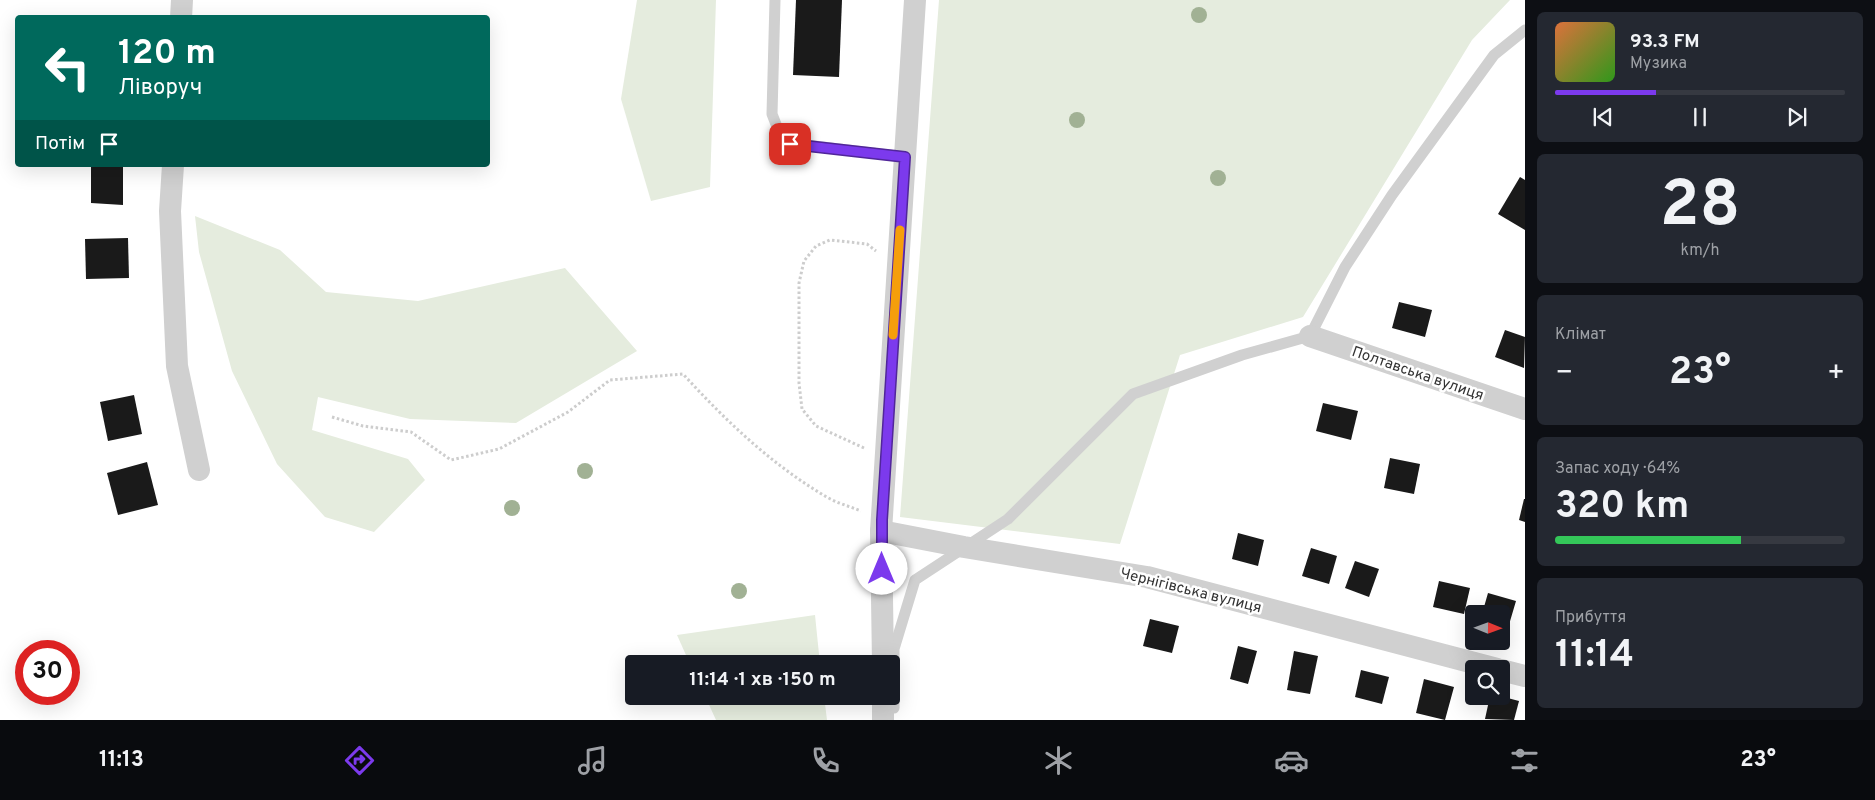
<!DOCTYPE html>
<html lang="uk">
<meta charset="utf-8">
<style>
body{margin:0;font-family:Overpass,sans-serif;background:#242831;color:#f1f3f6;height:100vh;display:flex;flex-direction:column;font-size:19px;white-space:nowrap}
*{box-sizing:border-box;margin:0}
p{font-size:16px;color:#9ea1a6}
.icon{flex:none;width:28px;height:28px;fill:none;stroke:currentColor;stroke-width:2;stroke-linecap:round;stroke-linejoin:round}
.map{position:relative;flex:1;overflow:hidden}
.side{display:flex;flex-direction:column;gap:12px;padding:12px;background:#0d0f14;width:350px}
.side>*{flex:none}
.banner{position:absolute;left:15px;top:15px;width:475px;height:152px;border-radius:5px;box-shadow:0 5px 20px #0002;background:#00695c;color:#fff;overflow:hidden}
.needle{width:32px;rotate:91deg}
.fabs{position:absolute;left:1465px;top:605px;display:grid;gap:10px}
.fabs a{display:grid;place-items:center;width:45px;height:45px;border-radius:5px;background:#171b24;box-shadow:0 5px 20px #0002;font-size:25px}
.speed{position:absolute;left:15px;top:640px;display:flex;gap:10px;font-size:25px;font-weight:700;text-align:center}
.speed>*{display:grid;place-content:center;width:65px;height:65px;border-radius:50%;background:#171b24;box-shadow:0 5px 20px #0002;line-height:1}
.speed .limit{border:8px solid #d22;background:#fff;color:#111}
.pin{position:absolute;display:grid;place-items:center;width:42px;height:42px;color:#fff;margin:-21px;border-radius:10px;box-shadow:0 2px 8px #0006}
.me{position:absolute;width:55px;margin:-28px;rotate:0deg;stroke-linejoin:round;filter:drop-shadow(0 0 4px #0008)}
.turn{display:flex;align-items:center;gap:18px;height:105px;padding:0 20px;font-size:22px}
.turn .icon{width:65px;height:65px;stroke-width:2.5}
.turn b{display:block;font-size:35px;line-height:42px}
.then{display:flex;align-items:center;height:48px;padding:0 20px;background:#0003;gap:10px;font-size:19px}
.big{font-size:38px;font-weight:700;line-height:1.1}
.side .card{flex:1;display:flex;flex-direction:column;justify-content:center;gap:8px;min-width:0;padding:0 18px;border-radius:8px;background:#242831}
.side .dial{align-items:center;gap:0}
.dial b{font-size:65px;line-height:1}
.song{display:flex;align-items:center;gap:15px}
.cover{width:60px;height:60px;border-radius:8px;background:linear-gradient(135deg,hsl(20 70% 55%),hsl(110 70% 35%))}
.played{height:5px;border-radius:2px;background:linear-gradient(90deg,#7c3aed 35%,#363941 35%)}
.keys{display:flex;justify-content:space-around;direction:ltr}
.heat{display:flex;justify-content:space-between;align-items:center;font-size:28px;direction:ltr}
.charge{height:8px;border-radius:4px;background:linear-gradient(90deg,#34c759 64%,#363941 0)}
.trip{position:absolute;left:625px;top:655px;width:275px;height:50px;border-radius:5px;background:#171b24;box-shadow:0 5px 20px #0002;font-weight:700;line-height:50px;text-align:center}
.tab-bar{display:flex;height:80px;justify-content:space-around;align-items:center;background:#090b0e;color:#9ea1a6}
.tab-bar .icon{width:35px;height:35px}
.tab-bar .current{color:#7c3aed}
.tab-bar b{font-size:22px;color:#f1f3f6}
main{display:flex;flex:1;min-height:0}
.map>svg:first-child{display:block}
.green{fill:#e5ecde}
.building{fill:#1a1a1a}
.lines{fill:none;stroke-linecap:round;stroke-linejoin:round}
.path{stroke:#cdcdcd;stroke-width:3;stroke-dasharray:2.5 2.5;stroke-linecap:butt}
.service{stroke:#d0d0d0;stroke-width:11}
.minor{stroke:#d0d0d0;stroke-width:22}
.tree{fill:#a1b194}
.route-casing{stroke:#51269a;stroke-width:12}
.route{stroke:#7c3aed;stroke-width:9}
.slow{stroke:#f59e0b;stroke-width:9}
.labels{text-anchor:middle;stroke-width:5;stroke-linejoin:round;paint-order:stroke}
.street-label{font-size:15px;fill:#333;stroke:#fff}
</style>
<main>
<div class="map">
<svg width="1525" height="720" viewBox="0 0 1525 720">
<rect width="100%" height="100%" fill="#fff"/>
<g class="green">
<path d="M637 0H716L710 187 651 201 621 99Z"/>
<path d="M939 0H1510L1472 40 1303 317 1180 355 1120 544 900 517Z"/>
<path d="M195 216 280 250 326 292 418 301 565 268 637 351 516 423 410 419 318 397 312 430 408 459 425 480 374 532 325 517 277 464 232 371 199 252Z"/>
<path d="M815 615 820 664H690L677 635Z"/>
<path d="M705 696H824L827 720H716Z"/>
</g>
<g class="building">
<path d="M796 0H842L839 77 793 75Z"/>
<path d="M91 165H123V205L91 203Z"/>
<path d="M1520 177 1525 180V230L1498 214Z"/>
<path d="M128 238 129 278 86 279 85 239Z"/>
<path d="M1399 302 1432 310 1425 337 1392 328Z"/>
<path d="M1505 330 1525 337 1524 368 1495 357Z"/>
<path d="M134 395 142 434 108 441 100 402Z"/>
<path d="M1323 403 1358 411 1351 440 1316 431Z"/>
<path d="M1390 458 1420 464 1414 494 1384 488Z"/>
<path d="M147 462 158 505 118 515 107 473Z"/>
<path d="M1524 499H1525V522L1519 520Z"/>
<path d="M1238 533 1264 540 1258 566 1232 559Z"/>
<path d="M1311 548 1337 556 1329 584 1302 576Z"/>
<path d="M1355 561 1379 569 1369 597 1345 588Z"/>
<path d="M1439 581 1470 588 1464 614 1433 607Z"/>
<path d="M1488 593 1516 601 1508 628 1501 626V614H1482Z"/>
<path d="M1150 619 1179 626 1172 653 1143 646Z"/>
<path d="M1238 646 1257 651 1248 684 1230 679Z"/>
<path d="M1294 651 1318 656 1310 694 1287 690Z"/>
<path d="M1361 670 1389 677 1382 704 1355 697Z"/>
<path d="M1424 679 1454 687 1445 720 1416 713Z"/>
<path d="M1490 696H1500L1519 701 1514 720 1485 719Z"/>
</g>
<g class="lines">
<g class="path">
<path d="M332 417 363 426 411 432 451 460 499 449 568 412 610 380 683 374C726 421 771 464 825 496 836 503 849 506 861 511"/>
<path d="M864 448 816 426 802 409 799 383V283L804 261 816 246 830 240 867 244 876 251"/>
</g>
<g class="service">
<path d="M775 0 772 114 779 132 790 143 905 157"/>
<path d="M894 708V649L915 580 1008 519 1133 394 1242 355 1310 336 1345 267 1392 195 1494 55 1525 30"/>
</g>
<g class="minor">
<path d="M181 18 182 0"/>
<path d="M173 165 170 211 177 366 199 470"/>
<path d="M1310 336 1525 409"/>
<path d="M881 531 964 547 1147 577 1497 669"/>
<path d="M883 664 881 531 915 0"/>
<path d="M1501 670 1525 676"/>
<path d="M883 696V720"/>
</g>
</g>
<g class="tree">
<circle cx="1199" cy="15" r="8"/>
<circle cx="1077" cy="120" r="8"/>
<circle cx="1218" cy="178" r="8"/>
<circle cx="585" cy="471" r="8"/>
<circle cx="512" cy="508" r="8"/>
<circle cx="739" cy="591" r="8"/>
</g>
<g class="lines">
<defs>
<path id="route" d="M790 144 905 157 882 520V569"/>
</defs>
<use href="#route" class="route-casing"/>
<use href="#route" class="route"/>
<path class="slow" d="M893 335 900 230"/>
</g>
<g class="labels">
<g class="street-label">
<text transform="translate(1418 373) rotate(19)" y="5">Полтавська вулиця</text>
<text transform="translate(1191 590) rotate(14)" y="5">Чернігівська вулиця</text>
</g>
</g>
</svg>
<div class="fabs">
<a><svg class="needle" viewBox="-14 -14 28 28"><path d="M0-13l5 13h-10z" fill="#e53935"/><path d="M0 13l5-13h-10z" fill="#9ea1a6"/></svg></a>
<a><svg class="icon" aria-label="search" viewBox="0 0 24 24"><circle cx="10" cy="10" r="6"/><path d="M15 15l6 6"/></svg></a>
</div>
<div class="speed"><div class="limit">30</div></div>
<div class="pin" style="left:790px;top:144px;background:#d93025"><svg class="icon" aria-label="arrive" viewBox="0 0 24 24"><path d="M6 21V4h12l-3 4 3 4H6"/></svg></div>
<svg class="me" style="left:882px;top:569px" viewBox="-20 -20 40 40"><circle r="19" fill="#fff"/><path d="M0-13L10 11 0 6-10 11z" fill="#7c3aed"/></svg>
<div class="trip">11:14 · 1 хв · 150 m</div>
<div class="banner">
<div class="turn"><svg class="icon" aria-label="left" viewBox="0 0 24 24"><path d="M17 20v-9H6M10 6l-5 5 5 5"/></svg><div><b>120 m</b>Ліворуч</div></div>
<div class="then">Потім<svg class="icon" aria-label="arrive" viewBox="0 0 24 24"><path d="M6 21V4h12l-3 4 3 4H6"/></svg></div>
</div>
</div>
<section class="side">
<div class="card">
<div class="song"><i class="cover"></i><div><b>93.3 FM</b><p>Музика</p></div></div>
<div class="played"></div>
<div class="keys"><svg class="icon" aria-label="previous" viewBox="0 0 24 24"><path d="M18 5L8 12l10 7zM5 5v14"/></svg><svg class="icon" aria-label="pause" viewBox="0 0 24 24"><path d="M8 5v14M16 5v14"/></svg><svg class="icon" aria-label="next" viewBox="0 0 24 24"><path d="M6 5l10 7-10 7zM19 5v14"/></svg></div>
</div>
<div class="card dial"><b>28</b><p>km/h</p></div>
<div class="card"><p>Клімат</p>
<div class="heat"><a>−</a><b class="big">23°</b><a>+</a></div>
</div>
<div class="card"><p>Запас ходу · 64%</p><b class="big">320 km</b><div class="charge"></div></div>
<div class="card"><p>Прибуття</p><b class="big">11:14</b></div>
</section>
</main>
<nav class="tab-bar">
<b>11:13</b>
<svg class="icon current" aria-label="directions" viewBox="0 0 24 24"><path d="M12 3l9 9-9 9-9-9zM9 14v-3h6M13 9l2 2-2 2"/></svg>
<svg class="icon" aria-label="music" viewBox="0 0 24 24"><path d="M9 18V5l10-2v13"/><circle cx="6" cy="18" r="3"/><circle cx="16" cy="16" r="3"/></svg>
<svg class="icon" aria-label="phone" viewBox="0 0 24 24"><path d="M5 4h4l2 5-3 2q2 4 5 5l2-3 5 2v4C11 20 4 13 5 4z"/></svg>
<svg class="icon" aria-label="climate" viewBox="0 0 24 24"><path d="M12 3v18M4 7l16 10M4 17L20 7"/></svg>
<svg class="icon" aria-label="car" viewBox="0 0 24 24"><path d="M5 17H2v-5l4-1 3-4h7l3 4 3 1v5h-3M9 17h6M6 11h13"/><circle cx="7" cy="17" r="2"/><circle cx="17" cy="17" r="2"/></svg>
<svg class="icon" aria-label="filters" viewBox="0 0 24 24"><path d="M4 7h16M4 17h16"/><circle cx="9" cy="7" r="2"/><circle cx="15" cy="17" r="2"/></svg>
<b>23°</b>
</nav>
